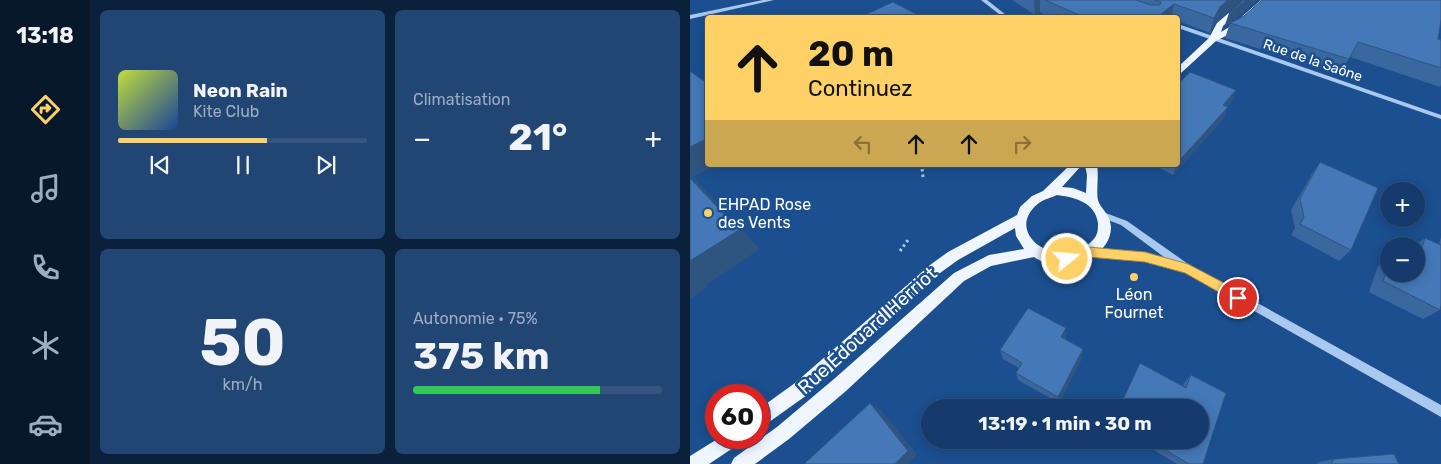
<!DOCTYPE html>
<html lang="fr">
<meta charset="utf-8">
<style>
body{margin:0;font-family:Rubik,sans-serif;background:#214673;color:#f1f3f6;height:100vh;display:flex;flex-direction:column;font-size:19px;white-space:nowrap}
*{box-sizing:border-box;margin:0}
p{font-size:16px;color:#9dadc1}
.icon{flex:none;width:28px;height:28px;fill:none;stroke:currentColor;stroke-width:2;stroke-linecap:round;stroke-linejoin:round}
.map{position:relative;flex:1;overflow:hidden}
.panel{display:flex;flex-direction:column;gap:10px;padding:10px;background:#0b203b;width:600px}
.panel>*{flex:none}
.top-card{position:absolute;left:15px;top:15px;width:475px;height:152px;border-radius:5px;box-shadow:0 2px 12px #0003,0 0 0 1px #33557e;background:#ffd166;color:#111;overflow:hidden}
.fabs{position:absolute;left:690px;top:182px;display:grid;gap:10px}
.fabs a{display:grid;place-items:center;width:45px;height:45px;border-radius:50%;background:#143b6b;box-shadow:0 2px 12px #0003,0 0 0 1px #33557e;font-size:25px}
.speed{position:absolute;left:15px;top:384px;display:flex;gap:10px;font-size:25px;font-weight:700;text-align:center}
.speed>*{display:grid;place-content:center;width:65px;height:65px;border-radius:50%;background:#143b6b;box-shadow:0 2px 12px #0003,0 0 0 1px #33557e;line-height:1}
.speed .limit{border:8px solid #d22;background:#fff;color:#111}
.pin{position:absolute;display:grid;place-items:center;width:42px;height:42px;color:#fff;margin:-21px;border:2px solid #fff;border-radius:50%;box-shadow:0 1px 5px #0007}
.me{position:absolute;width:55px;margin:-28px;rotate:73deg;stroke-linejoin:round;filter:drop-shadow(0 0 4px #0008)}
.turn{display:flex;align-items:center;gap:18px;height:105px;padding:0 20px;font-size:22px}
.turn .icon{width:65px;height:65px;stroke-width:2.5}
.turn b{display:block;font-size:35px;line-height:42px}
.lanes{display:flex;align-items:center;height:48px;padding:0 20px;background:#0003;justify-content:center;gap:25px;direction:ltr}
.lanes .off{opacity:.35}
.big{font-size:38px;font-weight:700;line-height:1.1}
.panel .card{flex:1;display:flex;flex-direction:column;justify-content:center;gap:8px;min-width:0;padding:0 18px;border-radius:8px;background:#214673}
.panel .dial{align-items:center;gap:0}
.dial b{font-size:65px;line-height:1}
.song{display:flex;align-items:center;gap:15px}
.cover{width:60px;height:60px;border-radius:8px;background:linear-gradient(135deg,hsl(70 70% 55%),hsl(220 70% 35%))}
.played{height:5px;border-radius:2px;background:linear-gradient(90deg,#ffd166 60%,#33557e 60%)}
.keys{display:flex;justify-content:space-around;direction:ltr}
.heat{display:flex;justify-content:space-between;align-items:center;font-size:28px;direction:ltr}
.charge{height:8px;border-radius:4px;background:linear-gradient(90deg,#34c759 75%,#33557e 0)}
.panel .tiles{flex:1;display:grid;gap:10px;grid-template-columns:repeat(2,1fr)}
.trip{position:absolute;left:231px;top:399px;width:288px;height:50px;border-radius:25px;background:#143b6b;box-shadow:0 2px 12px #0003,0 0 0 1px #33557e;font-weight:700;line-height:50px;text-align:center}
main{display:flex;flex:1;min-height:0}
.tab-bar{display:flex;flex-direction:column;width:90px;justify-content:space-around;align-items:center;background:#08182b;color:#9dadc1}
.tab-bar .icon{width:35px;height:35px}
.tab-bar .active{color:#ffd166}
.tab-bar b{font-size:22px;color:#f1f3f6}
.map>svg:first-child{display:block}
.lines{fill:none;stroke-linecap:round;stroke-linejoin:round}
.path{stroke:#a9c9ee;stroke-width:3;stroke-dasharray:2.5 3;stroke-linecap:butt}
.minor{fill:#a9c9ee;fill-rule:evenodd}
.major{fill:#f0f6ff;fill-rule:evenodd}
.wall{fill:#3a679d}
.shaded-wall{fill:#305480}
.building{fill:#4478b7;stroke:#305480}
.route{fill:#ffd166;stroke:#a68842}
.poi-dot{fill:#ffd166;stroke:#1b4f8f;stroke-width:2}
.labels{text-anchor:middle;stroke-width:5;stroke-linejoin:round;paint-order:stroke}
.far-street-label{font-size:14px;fill:#fff;stroke:#1b4f8f}
.poi-label{font-size:16px;fill:#fff;stroke:#1b4f8f;text-anchor:start}
.near-street-label{font-size:19px;fill:#fff;stroke:#1b4f8f}
</style>
<main>
<nav class="tab-bar">
<b>13:18</b>
<svg class="icon active" aria-label="directions" viewBox="0 0 24 24"><path d="M12 3l9 9-9 9-9-9zM9 14v-3h6M13 9l2 2-2 2"/></svg>
<svg class="icon" aria-label="music" viewBox="0 0 24 24"><path d="M9 18V5l10-2v13"/><circle cx="6" cy="18" r="3"/><circle cx="16" cy="16" r="3"/></svg>
<svg class="icon" aria-label="phone" viewBox="0 0 24 24"><path d="M5 4h4l2 5-3 2q2 4 5 5l2-3 5 2v4C11 20 4 13 5 4z"/></svg>
<svg class="icon" aria-label="climate" viewBox="0 0 24 24"><path d="M12 3v18M4 7l16 10M4 17L20 7"/></svg>
<svg class="icon" aria-label="car" viewBox="0 0 24 24"><path d="M5 17H2v-5l4-1 3-4h7l3 4 3 1v5h-3M9 17h6M6 11h13"/><circle cx="7" cy="17" r="2"/><circle cx="17" cy="17" r="2"/></svg>
</nav>
<section class="panel">
<div class="tiles">
<div class="card">
<div class="song"><i class="cover"></i><div><b>Neon Rain</b><p>Kite Club</p></div></div>
<div class="played"></div>
<div class="keys"><svg class="icon" aria-label="previous" viewBox="0 0 24 24"><path d="M18 5L8 12l10 7zM5 5v14"/></svg><svg class="icon" aria-label="pause" viewBox="0 0 24 24"><path d="M8 5v14M16 5v14"/></svg><svg class="icon" aria-label="next" viewBox="0 0 24 24"><path d="M6 5l10 7-10 7zM19 5v14"/></svg></div>
</div>
<div class="card"><p>Climatisation</p>
<div class="heat"><a>−</a><b class="big">21°</b><a>+</a></div>
</div>
<div class="card dial"><b>50</b><p>km/h</p></div>
<div class="card"><p>Autonomie · 75%</p><b class="big">375 km</b><div class="charge"></div></div>
</div>
</section>
<div class="map">
<svg width="751" height="464" viewBox="0 0 751 464">
<rect width="100%" height="100%" fill="#1b4f8f"/>
<g class="lines">
<g class="path">
<path d="M233 177 232 168 237 165"/>
<path d="M210 251 218 240"/>
</g>
<g class="minor">
<path d="M73 0H84L0 19V15Z"/>
<path d="M291 0H297L320 18H314Z"/>
<path d="M488 24 751 115V119L488 28Z"/>
<path d="M413 212 437 221 501 266 751 405V417L492 270 490 271 455 261 395 255 393 252 395 249 398 248 455 253 478 260 431 225 410 217 409 215 410 213Z"/>
</g>
<g class="major">
<path d="M554 0H562L533 26 531 32 541 26 571 0H579L547 30 526 41 491 73 488 74V67L519 38 527 23Z"/>
<path d="M380 165H392L372 187 383 188 396 193 397 175 395 165H407C409 175 406 193 408 200 411 210 420 213 421 227 421 262 367 273 344 257L301 266 274 281 156 391 99 439 65 464H41L44 458 87 427 144 379 264 273 299 255 334 249 326 236 325 228 268 260 250 273 117 395 75 425 69 427V409L105 383 240 265 258 252 327 215 330 207 342 196 353 191ZM367 195C384 197 405 202 408 223 408 229 408 235 403 240 370 274 310 233 349 203 354 199 361 198 367 195Z"/>
<path d="M29 438H51L49 444 19 464H0V456Z"/>
</g>
</g>
<g class="wall">
<path d="M322 0H551L526 22 520 33 488 21V18H362L350 12 345 15Z"/>
<path d="M554 16 751 40V85L750 87 660 57 649 74 535 38 540 23Z"/>
<path d="M488 84 541 103 537 106 538 107 533 119 483 175 464 165H488Z"/>
<path d="M630 162 661 250 649 261 601 235 605 228 601 210 622 174Z"/>
<path d="M751 237V305L750 310 733 319 679 292 688 266 699 258V274H726V246H725L735 238 749 244Z"/>
<path d="M376 328V337L375 339 392 358 369 403 328 380 326 373 329 368 313 359 310 350Z"/>
<path d="M450 363 493 386 495 382 501 375 536 393 513 464H487L447 440H510V408H429Z"/>
<path d="M644 459 709 464H627L628 462Z"/>
</g>
<g class="shaded-wall">
<path d="M344 0H350V12L345 15Z"/>
<path d="M538 0H551L526 22 520 33 524 18 530 7Z"/>
<path d="M555 0H568L534 28 539 13Z"/>
<path d="M484 4 481 18H466Z"/>
<path d="M546 90 541 103 528 117 533 105Z"/>
<path d="M538 107 533 119 483 175 486 165H488V162Z"/>
<path d="M18 138V165H26L3 177 70 249 16 285 18 287 0 299V147Z"/>
<path d="M376 328V337L371 346V337Z"/>
<path d="M393 349 392 358 369 403 368 397Z"/>
<path d="M180 403 191 410 227 454 218 464H205Z"/>
</g>
<g class="building">
<path d="M355 0H446L460 5H470L471 2 465 0H538L530 7 524 18 484 4 466 18H396Z"/>
<path d="M553 0H555L539 13Z"/>
<path d="M572 0H751V20L748 39 751 40V68L668 42 659 59 540 23 554 16Z"/>
<path d="M203 2 234 18H168Z"/>
<path d="M0 71 18 84V138L0 147Z"/>
<path d="M500 72 546 90 533 105 538 107 488 162V84Z"/>
<path d="M630 162 688 188 661 250 610 224 614 217 610 198Z"/>
<path d="M0 178 49 230 0 261Z"/>
<path d="M735 238 751 245V305L750 310 693 281 699 264V274H726V266Z"/>
<path d="M338 308 376 328 371 337 393 349 368 397 326 373 332 363 310 350Z"/>
<path d="M450 363 496 388 501 375 536 393 513 464H499L459 440H510V408H429Z"/>
<path d="M180 403 218 451 205 464H114Z"/>
<path d="M704 454 709 464H641L644 459Z"/>
</g>
<path class="route" d="M398 247 455 252 498 264 553 293 555 298 553 302 548 303 495 273 455 262 398 257 377 264 373 263 371 259 373 256Z"/>
<g class="poi-dot">
<circle cx="18" cy="213" r="5"/>
<circle cx="444" cy="277" r="5"/>
</g>
<g class="labels">
<g class="far-street-label">
<text transform="translate(623 60) rotate(19)" y="5">Rue de la Saône</text>
</g>
<g class="poi-label">
<text x="28" y="210">EHPAD Rose<tspan x="28" dy="18">des Vents</tspan></text>
<text x="444" y="300" text-anchor="middle">Léon<tspan x="444" dy="18">Fournet</tspan></text>
</g>
<g class="near-street-label">
<text transform="translate(177 330) rotate(-42)" y="7">Rue Édouard Herriot</text>
</g>
</g>
</svg>
<div class="fabs">
<a>+</a>
<a>−</a>
</div>
<div class="speed"><div class="limit">60</div></div>
<div class="pin" style="left:548px;top:298px;background:#d93025"><svg class="icon" aria-label="arrive" viewBox="0 0 24 24"><path d="M6 21V4h12l-3 4 3 4H6"/></svg></div>
<svg class="me" style="left:377px;top:259px" viewBox="-20 -20 40 40"><circle r="17" fill="#ffd166" stroke="#fff" stroke-width="3"/><path d="M0-11L8 9 0 5-8 9z" fill="#fff"/></svg>
<div class="trip">13:19 · 1 min · 30 m</div>
<div class="top-card">
<div class="turn"><svg class="icon" aria-label="ahead" viewBox="0 0 24 24"><path d="M12 20V5M6 11l6-6 6 6"/></svg><div><b>20 m</b>Continuez</div></div>
<div class="lanes"><svg class="icon off" aria-label="left" viewBox="0 0 24 24"><path d="M17 20v-9H6M10 6l-5 5 5 5"/></svg><svg class="icon" aria-label="ahead" viewBox="0 0 24 24"><path d="M12 20V5M6 11l6-6 6 6"/></svg><svg class="icon" aria-label="ahead" viewBox="0 0 24 24"><path d="M12 20V5M6 11l6-6 6 6"/></svg><svg class="icon off" aria-label="right" viewBox="0 0 24 24"><path d="M7 20v-9h11M14 6l5 5-5 5"/></svg></div>
</div>
</div>
</main>
